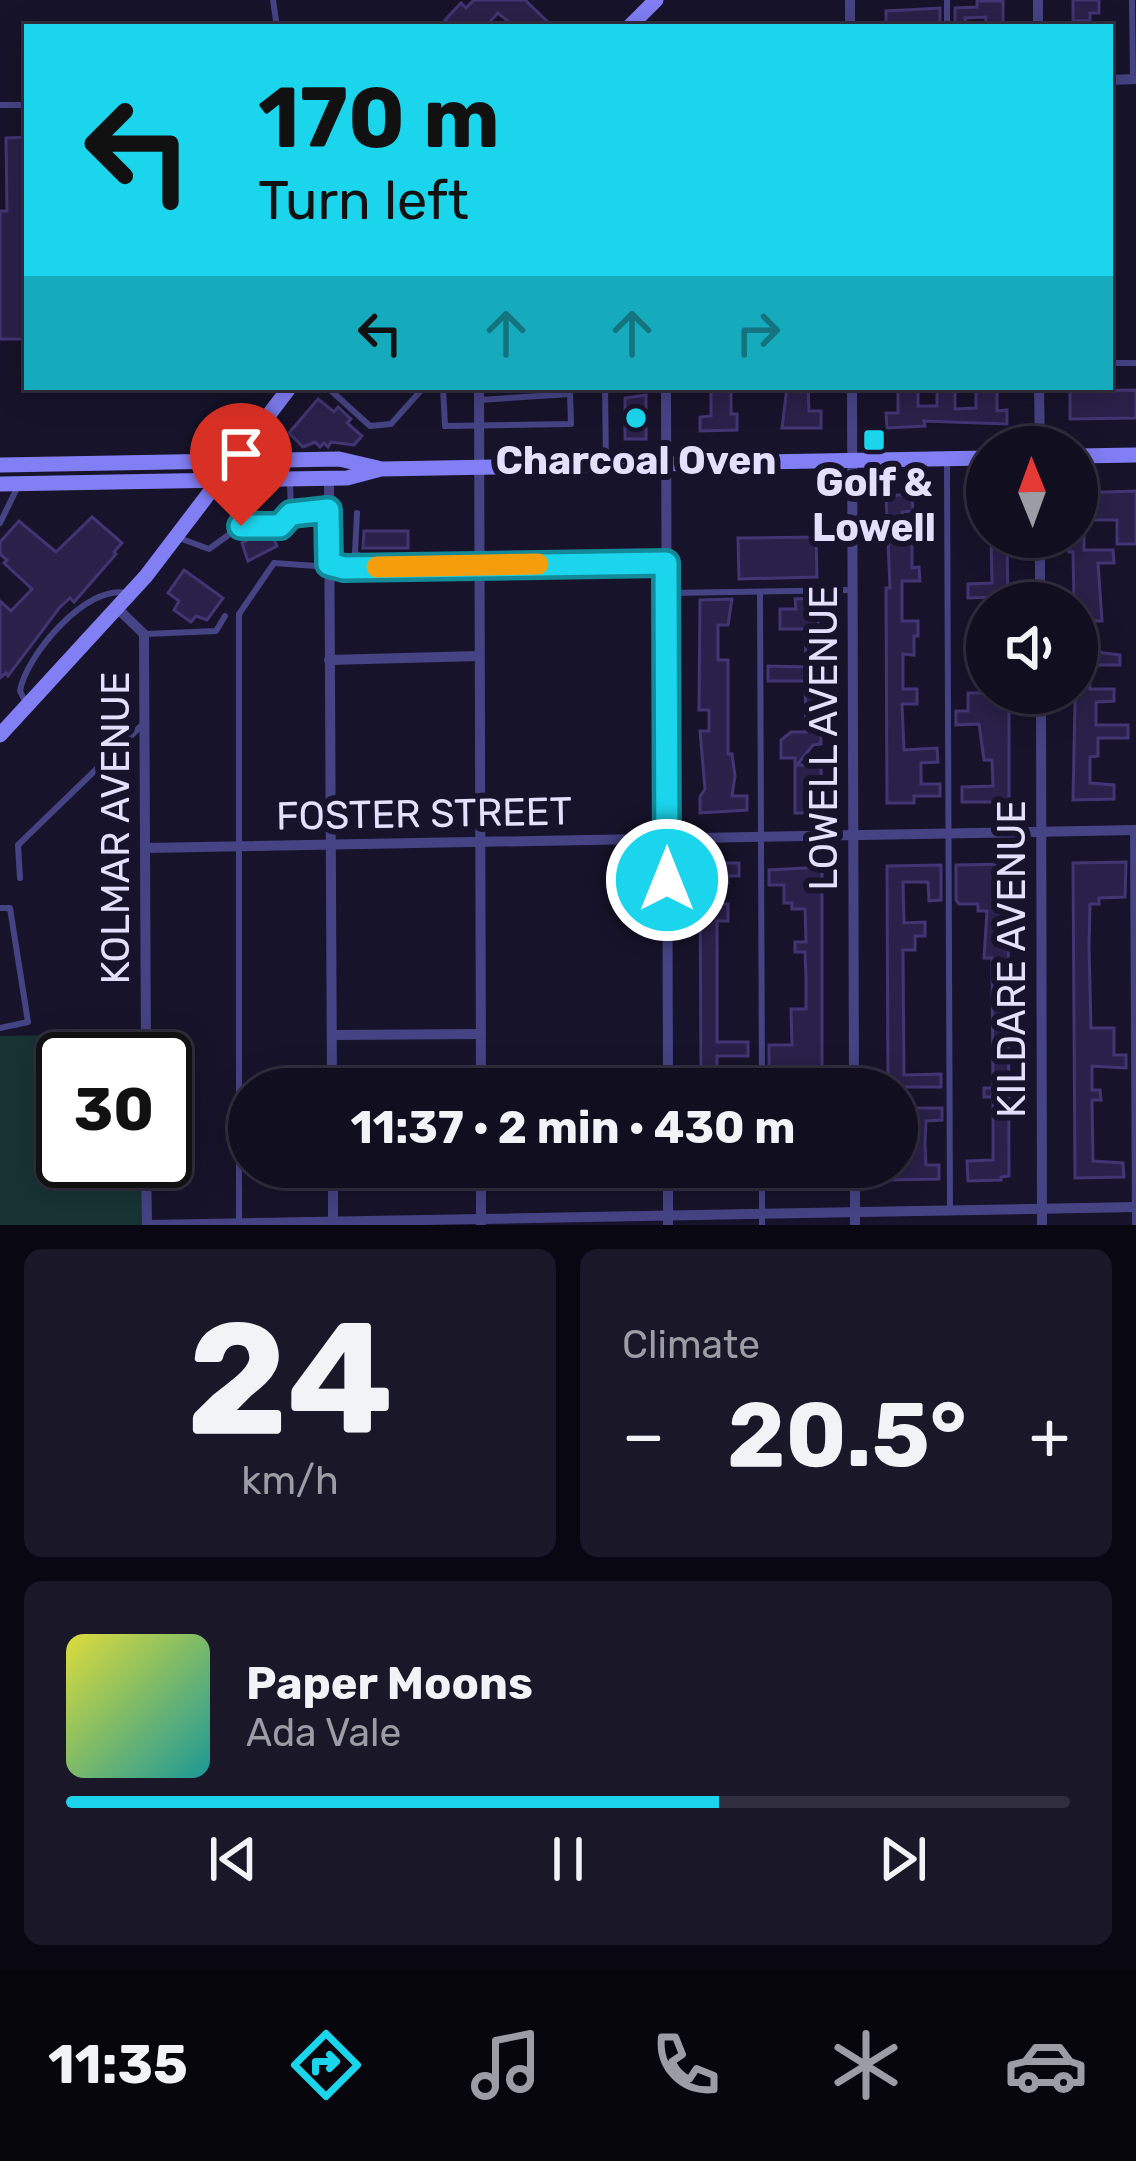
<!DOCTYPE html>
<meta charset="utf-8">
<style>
body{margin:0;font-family:Rubik,sans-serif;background:#1a1729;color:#f1f3f6;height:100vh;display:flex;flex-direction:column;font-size:45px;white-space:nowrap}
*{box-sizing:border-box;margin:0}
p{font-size:39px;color:#9c9ca5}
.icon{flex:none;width:66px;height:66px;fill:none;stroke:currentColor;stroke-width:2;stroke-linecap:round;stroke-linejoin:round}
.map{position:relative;height:1225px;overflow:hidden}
.panel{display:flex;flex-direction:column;gap:24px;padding:24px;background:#090812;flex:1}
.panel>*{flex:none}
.hud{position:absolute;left:24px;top:24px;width:1089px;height:366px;border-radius:0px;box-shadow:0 6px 30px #0003,0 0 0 3px #302e3e;background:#1bd5ec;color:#111;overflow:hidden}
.needle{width:78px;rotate:359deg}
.controls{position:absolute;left:966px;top:426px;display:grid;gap:24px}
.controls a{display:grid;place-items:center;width:132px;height:132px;border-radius:50%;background:#110e20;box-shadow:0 6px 30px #0003,0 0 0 3px #302e3e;font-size:60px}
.speed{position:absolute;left:36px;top:1032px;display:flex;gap:24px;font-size:60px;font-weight:700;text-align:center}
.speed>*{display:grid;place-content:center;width:156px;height:156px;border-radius:50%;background:#110e20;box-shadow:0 6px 30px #0003,0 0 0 3px #302e3e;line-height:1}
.speed .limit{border:6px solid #111;border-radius:18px;background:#fff;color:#111}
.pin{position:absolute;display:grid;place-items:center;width:102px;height:102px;color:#fff;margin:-123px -51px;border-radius:50% 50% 50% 0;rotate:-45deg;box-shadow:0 0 12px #0007}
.pin .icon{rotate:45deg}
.me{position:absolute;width:132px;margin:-66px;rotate:0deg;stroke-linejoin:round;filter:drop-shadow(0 0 9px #0008)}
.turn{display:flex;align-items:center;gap:42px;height:252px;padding:0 36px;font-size:54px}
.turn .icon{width:156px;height:156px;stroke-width:2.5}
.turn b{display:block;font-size:84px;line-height:102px}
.lanes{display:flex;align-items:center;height:114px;padding:0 36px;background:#0003;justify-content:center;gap:60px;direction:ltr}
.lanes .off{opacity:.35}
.big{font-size:90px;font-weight:700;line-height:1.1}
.panel .widget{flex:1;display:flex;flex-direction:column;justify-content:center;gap:18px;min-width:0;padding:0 42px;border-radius:18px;background:#1a1729}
.panel .dial{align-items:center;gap:0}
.dial b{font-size:156px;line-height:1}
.song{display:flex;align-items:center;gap:36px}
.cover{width:144px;height:144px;border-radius:18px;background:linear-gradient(135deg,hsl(60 70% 55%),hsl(180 70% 35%))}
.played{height:12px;border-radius:6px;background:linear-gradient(90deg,#1bd5ec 65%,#302e3e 65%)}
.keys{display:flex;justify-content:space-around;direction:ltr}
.heat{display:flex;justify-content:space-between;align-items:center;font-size:66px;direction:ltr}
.panel .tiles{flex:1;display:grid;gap:24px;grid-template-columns:1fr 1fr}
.widget:last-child{grid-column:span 2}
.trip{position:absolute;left:228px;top:1068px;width:690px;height:120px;border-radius:60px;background:#110e20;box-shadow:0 6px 30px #0003,0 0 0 3px #302e3e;font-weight:700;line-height:120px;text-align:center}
.dock{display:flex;height:192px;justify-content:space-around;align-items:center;background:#07060d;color:#9c9ca5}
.dock .icon{width:84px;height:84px}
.dock .selected{color:#1bd5ec}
.dock b{font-size:54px;color:#f1f3f6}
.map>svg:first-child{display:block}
.green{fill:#173333}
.building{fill:#292149;stroke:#423573;stroke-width:3}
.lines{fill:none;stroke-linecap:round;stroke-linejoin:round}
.service{stroke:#464385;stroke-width:6}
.minor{stroke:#464385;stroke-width:10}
.secondary{stroke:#827ef4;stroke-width:15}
.route-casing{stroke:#128a99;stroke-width:30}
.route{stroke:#1bd5ec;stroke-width:21}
.slow{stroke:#f59e0b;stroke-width:21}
.poi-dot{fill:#1bd5ec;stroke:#17132a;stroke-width:4.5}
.labels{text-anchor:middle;stroke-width:12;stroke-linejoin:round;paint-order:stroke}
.poi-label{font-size:39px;font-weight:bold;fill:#e3dffc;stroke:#17132a}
.street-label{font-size:39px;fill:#e3dffc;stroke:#17132a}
</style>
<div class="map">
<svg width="1136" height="1225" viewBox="0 0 1136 1225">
<rect width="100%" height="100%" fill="#17132a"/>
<path class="green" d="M142 1033V1059H63V1161H142V1225H0V1036Z"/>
<g class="building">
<path d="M474 0H525L553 27H515L498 13 485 27H454L445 20 461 3 466 8Z"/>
<path d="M1073 0H1099V13H1090V21H1073Z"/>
<path d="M977 1H1003V27H986V17L965 18 966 27H955V8L977 7Z"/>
<path d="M940 8V22L886 27V11Z"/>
<path d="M27 137V339H0V211H7L6 138Z"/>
<path d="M711 387H731V414H737V430L700 431V417L711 416Z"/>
<path d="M787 387H808L809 411H821V428H782Z"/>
<path d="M898 387H918V406H937V390H955V409L976 408V387H997V411L1007 410V424L924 421 925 426 887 428 886 413H898Z"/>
<path d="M1136 390V418L1070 419V391Z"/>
<path d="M646 395V439H625V398Z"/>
<path d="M318 399 334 412 338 407 351 419 347 423 362 436 354 445 331 442 328 447 324 443 320 447 315 442 303 447 289 433Z"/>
<path d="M1136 491V544H1117V520H1077V493Z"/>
<path d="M886 495H912L913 511 902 512V533H912V568L919 567 920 581H902V621H918V636H914V655L903 654V689H917V704H902L904 750 937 748 938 762 921 763V784H940V796H914V803H887L886 588H890Z"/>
<path d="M92 517 122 543 114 552 116 554 74 602 70 598 60 607 8 676 6 673 0 678V601L11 611 32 589 4 563 7 560 0 554V542L19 521 56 552Z"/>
<path d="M364 531H408V548H363Z"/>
<path d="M260 533H271L277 546 248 561 242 543Z"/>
<path d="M816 537 817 577 739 579 738 538Z"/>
<path d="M991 537H1007L1008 603H992V597L968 598V584L992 583Z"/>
<path d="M1084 537V550H1113L1114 563H1098L1102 621H1090V651L1120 655V665H1089L1090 689H1114V701L1096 702V725H1128V738H1098V756L1090 757V783L1114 785V799L1073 800 1077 603H1074L1073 552H1069V538Z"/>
<path d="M184 570 223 598 207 620 196 616 191 622 174 610 179 601 168 593Z"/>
<path d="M818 598 821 744 813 745 797 765H821L822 813H795V758H781V740L791 732H806L805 681H768V666L806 667 805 629H780V609H796L795 599Z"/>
<path d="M732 599 728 625H718V660H728V754H732L735 776 732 796H747V810L700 813V797L705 789 700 731H709V710H699L700 600Z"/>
<path d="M968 693H1009V802H962V787L993 786 992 760H984L979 724 956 725V711H968Z"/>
<path d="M1126 862 1125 897 1099 898V904H1090L1089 946 1091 1028H1114V1055H1126V1068L1092 1066V1090H1100L1101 1100H1092L1093 1161 1123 1163 1124 1177 1075 1178 1073 863Z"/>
<path d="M726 863H739V876H728V883H714V904H728V921H717V1042H748V1056H717V1089H701L700 866Z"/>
<path d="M1008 864 1009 1176 1001 1177V1180L968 1181 967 1161 993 1160V1097H984V1088H993L992 958H984L987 911H978V904H959L956 900V865Z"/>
<path d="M941 865V900L929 901 928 882H903L904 923 925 922V936H915V950H903L904 1075 941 1074V1087H888L887 866Z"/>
<path d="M822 867V1089H806V1074L769 1075V1045H792L791 1009H806V977L805 952H795V942H806L805 909H792V903H784V885H769V870Z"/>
<path d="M897 1108H942V1120L926 1121 925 1143 926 1165H939V1179L888 1180V1167H897Z"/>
<path d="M701 1167H728V1184L702 1185Z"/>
<path d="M823 1167V1181H770V1168Z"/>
</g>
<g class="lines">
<g class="service">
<path d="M273 0 277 27"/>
<path d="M947 0V27"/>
<path d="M1132 0 1133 79"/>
<path d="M0 105H27"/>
<path d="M1110 363H1136"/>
<path d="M327 387 370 426 391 424 424 387"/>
<path d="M443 387 445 426 571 424 570 394 479 400"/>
<path d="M947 462 950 1209"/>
<path d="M606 463 605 387H646"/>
<path d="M290 481 291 514"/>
<path d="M357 513 355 553 363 558 416 557"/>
<path d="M0 523 19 484"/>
<path d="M241 526 249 483"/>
<path d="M179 538 209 549 241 526H280L291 514 329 510"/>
<path d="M760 592 762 1089"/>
<path d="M666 593 852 590"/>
<path d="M146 634 216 631 225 616"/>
<path d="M27 705 20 691C26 655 87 584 126 593"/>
<path d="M1133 830 1135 1225"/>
<path d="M20 878 18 845 142 725"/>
<path d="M0 908H10L28 1022 0 1028"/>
<path d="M762 1167V1225"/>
<path d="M239 1224V614L274 563 344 568 666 563"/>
</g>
<g class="minor">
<path d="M850 0V27"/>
<path d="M1038 0V27"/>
<path d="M1110 80 1136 79"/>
<path d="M479 387 481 1089"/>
<path d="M666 387 668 1089"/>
<path d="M852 387 854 1089"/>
<path d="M1039 387 1040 447"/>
<path d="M329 478 332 1089"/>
<path d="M1040 537V603"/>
<path d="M117 608 144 634 146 1059"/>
<path d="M329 660 479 656"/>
<path d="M1041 693 1042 1225"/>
<path d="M145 848 1136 830"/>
<path d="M332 1035 481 1034"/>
<path d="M146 1161 147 1225"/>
<path d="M333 1167V1225"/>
<path d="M481 1167V1225"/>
<path d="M668 1167V1225"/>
<path d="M855 1167V1225"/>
<path d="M147 1225 1136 1207"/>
</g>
<g class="secondary">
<path d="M629 27 656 0"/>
<path d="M1077 456 1136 455"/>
<path d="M0 465 339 459 378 468"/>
<path d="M0 484 347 478 381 469 987 458"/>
<path d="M0 735 146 576 290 387"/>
</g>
</g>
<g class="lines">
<defs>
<path id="route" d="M241 526H280L291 514 328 510 329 564 344 568 666 563 667 880"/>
</defs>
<use href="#route" class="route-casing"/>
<use href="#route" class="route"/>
<path class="slow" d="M377 567 538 564"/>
</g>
<g class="poi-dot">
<circle cx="636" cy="418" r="12"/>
<rect x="862" y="428" width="24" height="24" rx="6"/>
</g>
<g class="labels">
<g class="poi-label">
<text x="636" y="474">Charcoal Oven</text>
<text x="874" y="496">Golf &amp;<tspan x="874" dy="45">Lowell</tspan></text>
</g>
<g class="street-label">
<text transform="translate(823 738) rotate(-90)" y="14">LOWELL AVENUE</text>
<text transform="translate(424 813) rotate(-1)" y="14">FOSTER STREET</text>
<text transform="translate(115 828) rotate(-90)" y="14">KOLMAR AVENUE</text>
<text transform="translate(1011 959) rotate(-90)" y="14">KILDARE AVENUE</text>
</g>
</g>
</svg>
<div class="controls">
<a><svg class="needle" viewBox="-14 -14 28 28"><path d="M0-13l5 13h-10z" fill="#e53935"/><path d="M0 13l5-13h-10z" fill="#9c9ca5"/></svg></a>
<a><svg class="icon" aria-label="sound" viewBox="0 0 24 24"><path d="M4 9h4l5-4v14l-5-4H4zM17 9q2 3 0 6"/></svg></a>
</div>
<div class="speed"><div class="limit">30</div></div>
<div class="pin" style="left:241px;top:526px;background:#d93025"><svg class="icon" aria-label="arrive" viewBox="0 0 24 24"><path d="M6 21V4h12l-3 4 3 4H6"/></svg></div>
<svg class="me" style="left:667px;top:880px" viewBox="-20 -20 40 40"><circle r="17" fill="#1bd5ec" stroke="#fff" stroke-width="3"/><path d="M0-11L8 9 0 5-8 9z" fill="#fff"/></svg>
<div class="trip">11:37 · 2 min · 430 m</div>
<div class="hud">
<div class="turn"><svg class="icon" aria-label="left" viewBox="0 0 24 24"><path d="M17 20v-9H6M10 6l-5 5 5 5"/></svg><div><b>170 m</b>Turn left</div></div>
<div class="lanes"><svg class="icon" aria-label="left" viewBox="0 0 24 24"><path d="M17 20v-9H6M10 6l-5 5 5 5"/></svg><svg class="icon off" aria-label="ahead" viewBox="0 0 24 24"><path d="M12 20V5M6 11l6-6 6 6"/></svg><svg class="icon off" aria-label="ahead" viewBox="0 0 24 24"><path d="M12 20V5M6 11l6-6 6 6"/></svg><svg class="icon off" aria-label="right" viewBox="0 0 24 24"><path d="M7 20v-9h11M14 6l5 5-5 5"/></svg></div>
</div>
</div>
<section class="panel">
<div class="tiles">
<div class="widget dial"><b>24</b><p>km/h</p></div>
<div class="widget"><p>Climate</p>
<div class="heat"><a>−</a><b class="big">20.5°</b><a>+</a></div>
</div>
<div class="widget">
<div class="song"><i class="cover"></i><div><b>Paper Moons</b><p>Ada Vale</p></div></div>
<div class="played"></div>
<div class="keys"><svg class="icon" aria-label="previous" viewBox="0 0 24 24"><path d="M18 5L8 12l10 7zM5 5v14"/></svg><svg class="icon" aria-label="pause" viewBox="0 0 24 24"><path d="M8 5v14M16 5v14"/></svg><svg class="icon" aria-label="next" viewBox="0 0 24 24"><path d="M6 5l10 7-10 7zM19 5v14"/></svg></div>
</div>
</div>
</section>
<nav class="dock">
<b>11:35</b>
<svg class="icon selected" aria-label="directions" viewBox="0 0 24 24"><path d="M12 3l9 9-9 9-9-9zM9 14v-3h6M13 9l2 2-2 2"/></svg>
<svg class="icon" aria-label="music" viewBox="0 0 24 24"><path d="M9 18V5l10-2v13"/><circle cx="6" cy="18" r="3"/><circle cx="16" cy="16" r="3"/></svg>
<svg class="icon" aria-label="phone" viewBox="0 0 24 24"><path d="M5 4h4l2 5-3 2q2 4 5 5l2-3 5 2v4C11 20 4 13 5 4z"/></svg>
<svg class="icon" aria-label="climate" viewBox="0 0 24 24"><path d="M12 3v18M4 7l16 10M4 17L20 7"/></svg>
<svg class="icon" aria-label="car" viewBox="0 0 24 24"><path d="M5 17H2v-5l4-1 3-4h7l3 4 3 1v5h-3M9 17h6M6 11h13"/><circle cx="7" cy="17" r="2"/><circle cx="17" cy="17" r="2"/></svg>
</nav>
